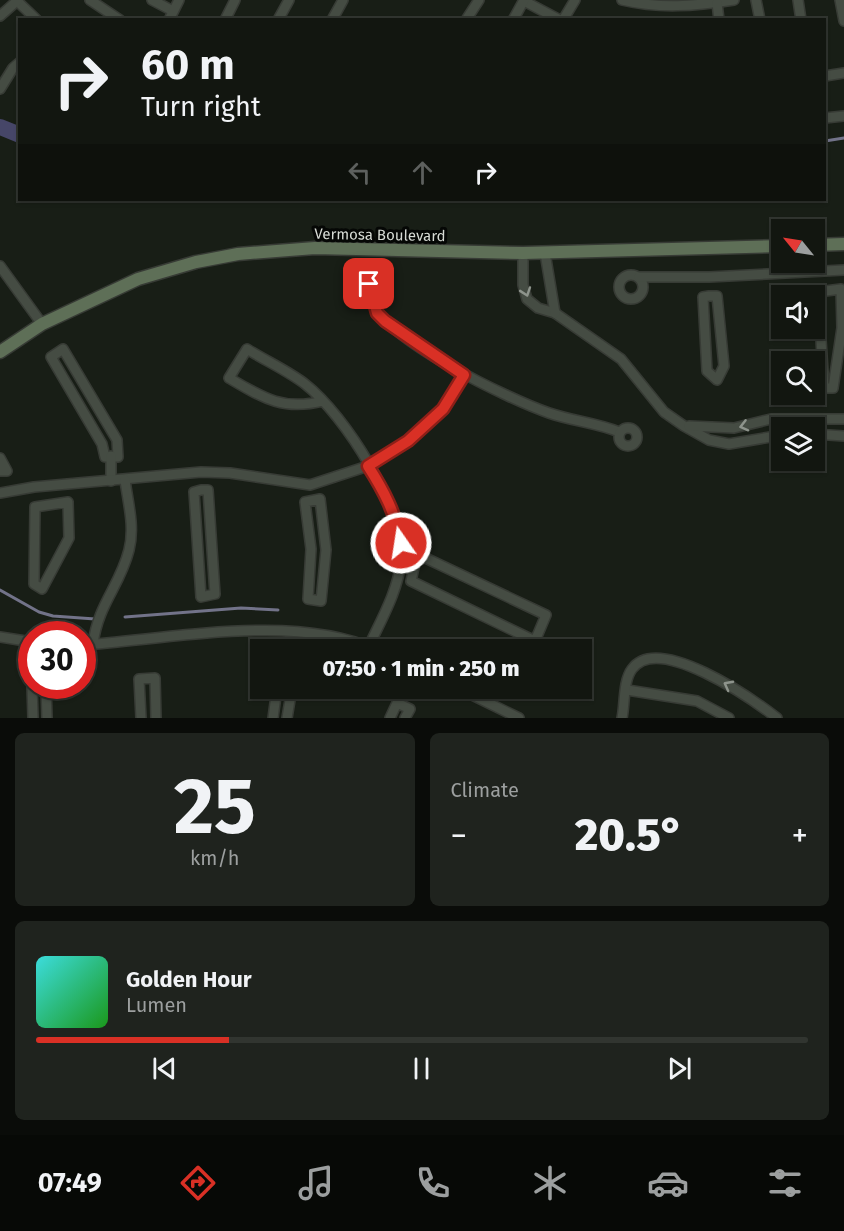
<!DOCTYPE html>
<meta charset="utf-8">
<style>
body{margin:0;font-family:"Fira Sans",sans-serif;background:#1f231e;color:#f1f3f6;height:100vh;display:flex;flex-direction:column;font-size:22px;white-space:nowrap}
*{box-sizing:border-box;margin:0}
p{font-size:20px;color:#9c9f9f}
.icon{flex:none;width:33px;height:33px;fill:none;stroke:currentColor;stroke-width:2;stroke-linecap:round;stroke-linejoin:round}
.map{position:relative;height:718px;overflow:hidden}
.panel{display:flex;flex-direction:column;gap:15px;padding:15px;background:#0a0c09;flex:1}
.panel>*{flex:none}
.hud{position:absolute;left:18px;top:18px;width:808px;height:183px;border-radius:0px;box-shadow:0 2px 4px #0004,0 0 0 2px #313530;background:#121610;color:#f1f3f6;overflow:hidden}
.needle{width:39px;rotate:300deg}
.buttons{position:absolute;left:771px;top:219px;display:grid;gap:12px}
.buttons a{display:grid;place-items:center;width:54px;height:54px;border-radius:0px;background:#121610;box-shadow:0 2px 4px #0004,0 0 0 2px #313530;font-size:30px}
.speed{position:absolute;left:18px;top:621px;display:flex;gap:12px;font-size:30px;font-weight:700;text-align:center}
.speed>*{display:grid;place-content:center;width:78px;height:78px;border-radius:50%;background:#121610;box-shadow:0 2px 4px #0004,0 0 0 2px #313530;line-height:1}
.speed .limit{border:9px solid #d22;background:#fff;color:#111}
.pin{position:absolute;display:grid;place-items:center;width:51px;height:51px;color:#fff;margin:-26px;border-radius:12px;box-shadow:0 3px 9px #0006}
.me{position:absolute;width:66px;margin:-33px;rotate:347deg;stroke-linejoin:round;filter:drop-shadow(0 0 4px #0008)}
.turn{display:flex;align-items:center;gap:21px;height:126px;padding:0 24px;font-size:27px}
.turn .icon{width:78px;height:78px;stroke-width:2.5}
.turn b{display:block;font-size:42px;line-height:51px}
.lanes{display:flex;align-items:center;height:57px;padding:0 24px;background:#0003;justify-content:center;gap:30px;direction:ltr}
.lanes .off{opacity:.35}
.big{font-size:45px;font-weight:800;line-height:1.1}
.panel .card{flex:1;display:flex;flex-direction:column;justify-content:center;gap:9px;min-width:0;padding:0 21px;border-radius:9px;background:#1f231e}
.panel .dial{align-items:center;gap:0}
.dial b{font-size:78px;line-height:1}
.song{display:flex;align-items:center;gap:18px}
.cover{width:72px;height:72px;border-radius:9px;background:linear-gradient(135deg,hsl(180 70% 55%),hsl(120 70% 35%))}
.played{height:6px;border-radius:3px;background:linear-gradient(90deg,#d93025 25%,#313530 25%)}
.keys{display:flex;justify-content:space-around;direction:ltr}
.heat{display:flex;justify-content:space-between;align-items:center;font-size:33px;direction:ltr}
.panel .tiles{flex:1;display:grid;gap:15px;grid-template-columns:1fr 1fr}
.card:last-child{grid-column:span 2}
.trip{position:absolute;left:250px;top:639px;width:342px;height:60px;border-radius:0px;background:#121610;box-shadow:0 2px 4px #0004,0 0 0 2px #313530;font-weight:800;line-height:60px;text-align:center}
.tabs{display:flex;height:96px;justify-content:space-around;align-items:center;background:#070906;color:#9c9f9f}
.tabs .icon{width:42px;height:42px}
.tabs .on{color:#d93025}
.tabs b{font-size:27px;color:#f1f3f6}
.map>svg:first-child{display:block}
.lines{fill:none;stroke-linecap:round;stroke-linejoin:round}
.stream{stroke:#727389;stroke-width:3}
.river{stroke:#464668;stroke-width:16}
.minor-casing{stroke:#373b35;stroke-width:12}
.secondary-casing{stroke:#373b35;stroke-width:15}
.minor{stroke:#454c43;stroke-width:9}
.secondary{stroke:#5e6f57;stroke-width:12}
.oneway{stroke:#8e948c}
.route-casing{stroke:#8d1f18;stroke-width:15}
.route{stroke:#d93025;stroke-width:10}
.labels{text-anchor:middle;stroke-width:6;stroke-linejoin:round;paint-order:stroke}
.street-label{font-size:15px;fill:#d7dbd5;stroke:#050705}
</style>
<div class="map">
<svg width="844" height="718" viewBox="0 0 844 718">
<rect width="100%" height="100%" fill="#181e16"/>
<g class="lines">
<g class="stream">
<path d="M825 141 844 138"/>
<path d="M0 590 39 612 53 616 95 619"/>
<path d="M125 617 241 608 278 610"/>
</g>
<path class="river" d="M0 127 20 135"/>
<defs>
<g id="minor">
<path d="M16 0 37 20"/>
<path d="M90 0 120 20"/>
<path d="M152 0 173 11"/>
<path d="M622 0C660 9 695 6 734 0"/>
<path d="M756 0 760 20"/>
<path d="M798 0 801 20"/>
<path d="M840 0 844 21"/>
<path d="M524 1 560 20"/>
<path d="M717 3 719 20"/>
<path d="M0 16 17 1"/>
<path d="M169 20 179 0"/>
<path d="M225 20 235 0"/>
<path d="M278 20 289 0"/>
<path d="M332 20 343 0"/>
<path d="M466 20 479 0"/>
<path d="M513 20 524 0"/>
<path d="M563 20 575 0"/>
<path d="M825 76 844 73"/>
<path d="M0 89 13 68 20 62"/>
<path d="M825 118 844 116"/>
<path d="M523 253V285L527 299 538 308 555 313 621 359 664 412 684 426 709 440 729 444 782 435"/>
<path d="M545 253 555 313"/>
<path d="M0 266 42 324"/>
<circle cx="631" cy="287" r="12"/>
<path d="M639 277H709L844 270"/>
<circle cx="375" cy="292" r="10"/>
<path d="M841 289 842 328 833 388H824L818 292Z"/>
<path d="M709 296H717L724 366 717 380 707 371 703 297Z"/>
<path d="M373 302C387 341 509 399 549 413 572 421 597 423 619 432"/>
<path d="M63 349 117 440 118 457H105L102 444 51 357Z"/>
<path d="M323 401C283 411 263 398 229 378L247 349C266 361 288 371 305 384 345 415 405 510 401 561 398 591 381 620 369 646"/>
<path d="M689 426 734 428 771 419H844"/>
<circle cx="628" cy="437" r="9"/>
<path d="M814 434 844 436"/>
<path d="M111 456V481"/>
<path d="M0 458 7 471H0"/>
<path d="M201 490H208L215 594 201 597 194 492Z"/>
<path d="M0 493 34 487 201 472 230 473 310 485 368 466 408 441 443 409 464 375"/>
<path d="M320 499 326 550 321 601 308 599 311 549 305 502Z"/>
<path d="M68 502 69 538 42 589 34 584 35 507Z"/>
<path d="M417 554 546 615 535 641 411 581Z"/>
<path d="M0 637 32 642"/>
<path d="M93 644C98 604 120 586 129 550 135 527 128 503 125 480"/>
<path d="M82 645C170 639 295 613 376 650"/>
<path d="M32 686 33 718"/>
<path d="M46 686 47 718"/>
<path d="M458 688 519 718"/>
<path d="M627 690 697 701 729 718"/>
<path d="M141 718 139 679 155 678 156 718"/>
<path d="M273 718 277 688"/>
<path d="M287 718 292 688"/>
<path d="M390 718 397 703 410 709 405 718"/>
<path d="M622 718C625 704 623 681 632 669 658 633 751 698 777 718"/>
</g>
<g id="secondary">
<path d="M814 245 844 244"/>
<path d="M0 352 42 324 138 279 196 262 238 254 315 248 523 253 782 246"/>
</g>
</defs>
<use href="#minor" class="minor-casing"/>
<use href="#secondary" class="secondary-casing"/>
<use href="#minor" class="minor"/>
<use href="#secondary" class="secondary"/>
</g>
<defs><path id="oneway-chevron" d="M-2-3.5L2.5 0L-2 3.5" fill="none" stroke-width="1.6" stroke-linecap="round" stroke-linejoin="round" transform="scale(1.5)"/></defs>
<g class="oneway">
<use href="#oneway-chevron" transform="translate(526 292) rotate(71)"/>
<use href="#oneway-chevron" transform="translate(744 426) rotate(166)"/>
<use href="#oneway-chevron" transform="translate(728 685) rotate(-152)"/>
</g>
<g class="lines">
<defs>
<path id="route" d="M369 284 366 296 374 302 377 313 385 321 464 375 443 409 408 441 368 466C384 491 396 514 401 543"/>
</defs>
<use href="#route" class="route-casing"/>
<use href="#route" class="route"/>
</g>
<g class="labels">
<g class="street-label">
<text transform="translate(380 235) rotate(1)" y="5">Vermosa Boulevard</text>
</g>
</g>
</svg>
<div class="buttons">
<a><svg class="needle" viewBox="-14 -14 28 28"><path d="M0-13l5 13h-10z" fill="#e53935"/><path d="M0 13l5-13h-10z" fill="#9c9f9f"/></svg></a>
<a><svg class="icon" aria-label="sound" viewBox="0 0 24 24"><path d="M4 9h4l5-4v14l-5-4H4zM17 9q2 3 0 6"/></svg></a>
<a><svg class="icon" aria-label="search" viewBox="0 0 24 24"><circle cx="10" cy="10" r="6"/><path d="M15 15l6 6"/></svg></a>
<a><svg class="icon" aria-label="layers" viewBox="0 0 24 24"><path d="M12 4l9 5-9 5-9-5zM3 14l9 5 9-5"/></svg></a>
</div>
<div class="speed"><div class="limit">30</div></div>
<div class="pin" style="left:369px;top:284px;background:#d93025"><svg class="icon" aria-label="arrive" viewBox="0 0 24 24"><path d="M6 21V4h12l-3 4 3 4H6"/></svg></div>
<svg class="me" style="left:401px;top:543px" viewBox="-20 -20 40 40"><circle r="17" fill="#d93025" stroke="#fff" stroke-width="3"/><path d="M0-11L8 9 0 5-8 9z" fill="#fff"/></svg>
<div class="trip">07:50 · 1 min · 250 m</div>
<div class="hud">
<div class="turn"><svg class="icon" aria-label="right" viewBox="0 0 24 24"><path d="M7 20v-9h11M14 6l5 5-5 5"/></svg><div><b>60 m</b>Turn right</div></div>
<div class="lanes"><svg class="icon off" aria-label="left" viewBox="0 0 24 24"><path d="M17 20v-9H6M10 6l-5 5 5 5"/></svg><svg class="icon off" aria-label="ahead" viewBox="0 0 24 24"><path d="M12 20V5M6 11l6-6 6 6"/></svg><svg class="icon" aria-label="right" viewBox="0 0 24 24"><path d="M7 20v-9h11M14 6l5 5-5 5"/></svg></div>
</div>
</div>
<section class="panel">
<div class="tiles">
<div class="card dial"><b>25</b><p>km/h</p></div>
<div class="card"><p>Climate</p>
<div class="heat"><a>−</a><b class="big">20.5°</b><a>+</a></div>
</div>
<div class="card">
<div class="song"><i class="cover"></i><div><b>Golden Hour</b><p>Lumen</p></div></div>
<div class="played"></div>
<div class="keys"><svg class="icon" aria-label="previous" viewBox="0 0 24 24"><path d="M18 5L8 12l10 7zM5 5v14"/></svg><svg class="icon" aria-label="pause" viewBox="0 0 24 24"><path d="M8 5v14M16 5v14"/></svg><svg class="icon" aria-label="next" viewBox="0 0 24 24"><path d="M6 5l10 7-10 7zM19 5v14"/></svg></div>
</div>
</div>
</section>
<nav class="tabs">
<b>07:49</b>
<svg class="icon on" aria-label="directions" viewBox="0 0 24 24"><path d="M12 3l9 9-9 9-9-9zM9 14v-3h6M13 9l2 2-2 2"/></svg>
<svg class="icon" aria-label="music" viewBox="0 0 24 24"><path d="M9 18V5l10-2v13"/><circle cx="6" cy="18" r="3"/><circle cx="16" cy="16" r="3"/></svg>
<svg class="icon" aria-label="phone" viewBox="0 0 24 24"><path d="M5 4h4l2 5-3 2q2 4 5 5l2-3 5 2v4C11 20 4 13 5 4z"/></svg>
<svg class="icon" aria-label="climate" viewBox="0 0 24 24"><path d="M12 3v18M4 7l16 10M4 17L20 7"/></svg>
<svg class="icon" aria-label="car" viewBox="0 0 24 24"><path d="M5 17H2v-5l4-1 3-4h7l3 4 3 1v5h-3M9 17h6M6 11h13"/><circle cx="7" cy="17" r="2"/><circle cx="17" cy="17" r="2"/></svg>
<svg class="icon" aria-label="filters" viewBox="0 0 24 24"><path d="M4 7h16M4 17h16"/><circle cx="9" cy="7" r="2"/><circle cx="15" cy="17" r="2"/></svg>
</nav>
